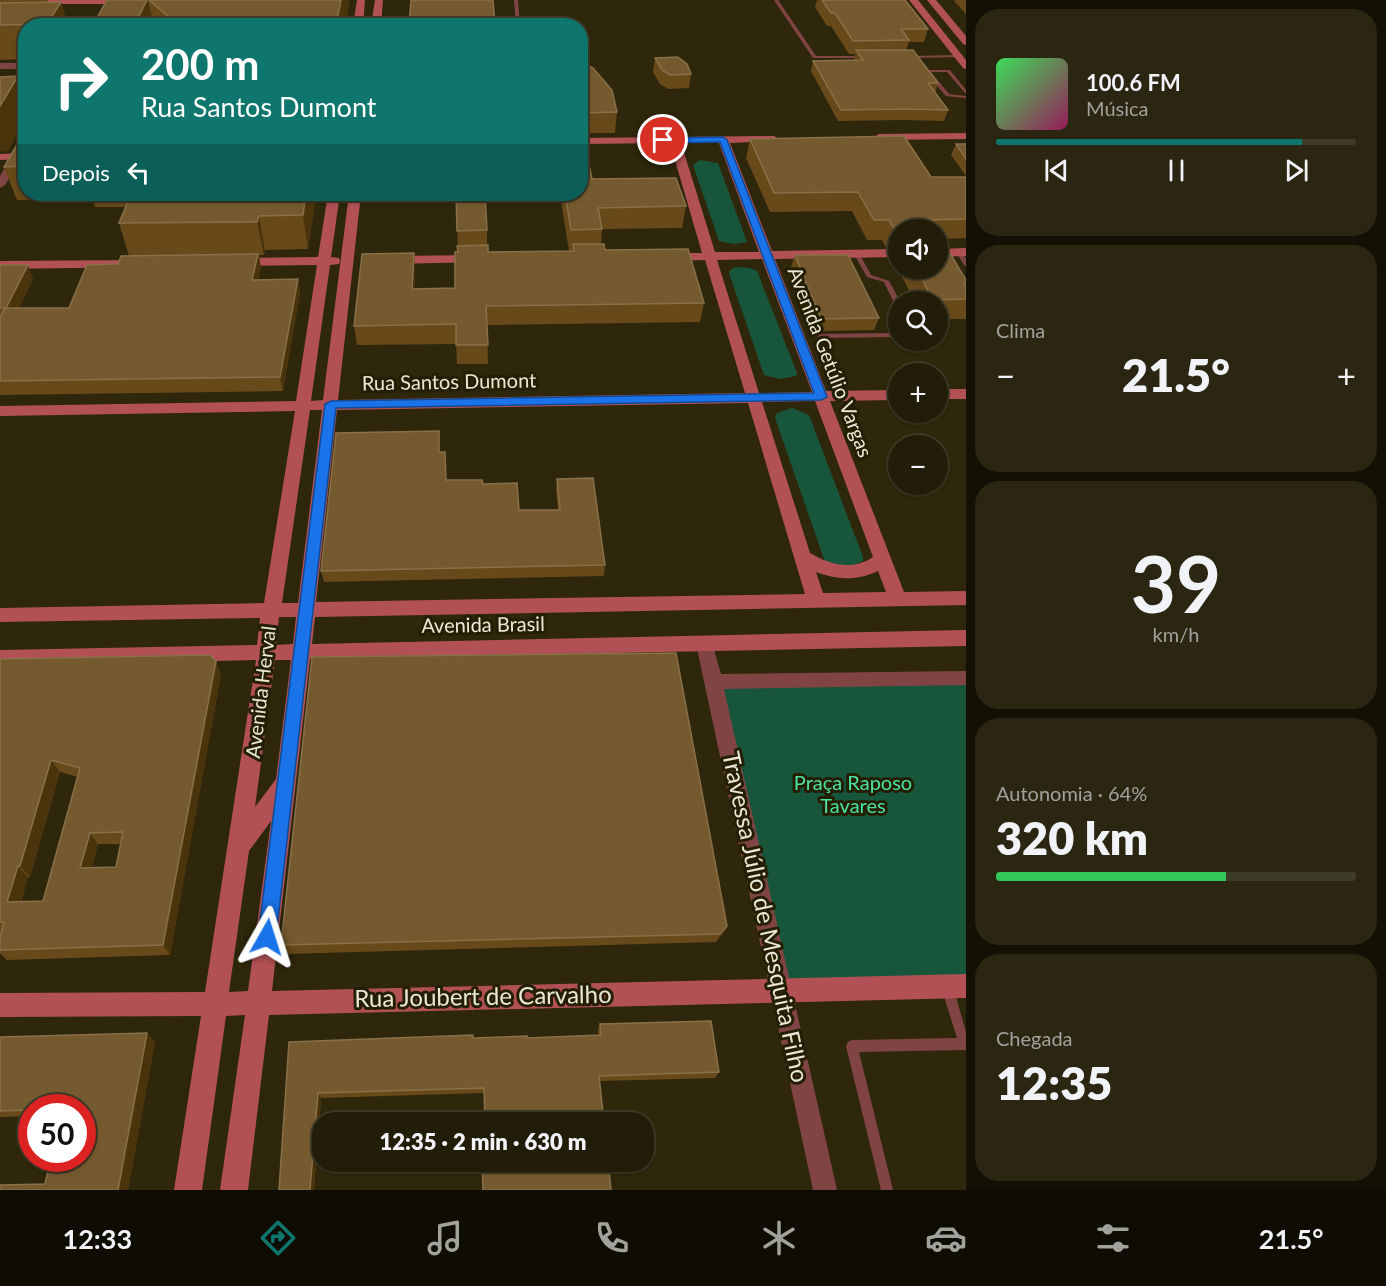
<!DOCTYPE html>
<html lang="pt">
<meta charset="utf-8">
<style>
body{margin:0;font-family:Lato,sans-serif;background:#2a2612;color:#f1f3f6;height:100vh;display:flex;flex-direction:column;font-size:22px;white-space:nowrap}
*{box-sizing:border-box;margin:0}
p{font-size:20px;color:#a2a29c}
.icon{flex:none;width:33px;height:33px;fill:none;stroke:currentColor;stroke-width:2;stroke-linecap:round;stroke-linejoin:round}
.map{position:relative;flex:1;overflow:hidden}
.side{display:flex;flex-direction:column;gap:9px;padding:9px;background:#131004;width:420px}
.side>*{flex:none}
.hud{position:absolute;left:18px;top:18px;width:570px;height:183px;border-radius:24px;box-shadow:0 2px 4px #0004,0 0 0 2px #3f3b29;background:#0f766e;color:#fff;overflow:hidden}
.controls{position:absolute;left:888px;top:219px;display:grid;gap:12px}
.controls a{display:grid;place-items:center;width:60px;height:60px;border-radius:50%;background:#221d08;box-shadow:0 2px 4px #0004,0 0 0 2px #3f3b29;font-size:30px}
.speed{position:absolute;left:18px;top:1094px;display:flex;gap:12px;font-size:30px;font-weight:700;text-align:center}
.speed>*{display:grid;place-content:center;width:78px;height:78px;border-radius:50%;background:#221d08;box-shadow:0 2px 4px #0004,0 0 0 2px #3f3b29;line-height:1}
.speed .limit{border:9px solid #d22;background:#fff;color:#111}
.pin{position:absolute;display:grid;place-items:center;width:51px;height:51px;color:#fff;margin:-26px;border:3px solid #fff;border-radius:50%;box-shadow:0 2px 6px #0007}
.me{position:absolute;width:66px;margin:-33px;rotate:6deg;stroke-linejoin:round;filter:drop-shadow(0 0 4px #0008)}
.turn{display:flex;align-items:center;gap:21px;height:126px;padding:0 24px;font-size:27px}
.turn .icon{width:78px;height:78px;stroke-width:2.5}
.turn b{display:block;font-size:42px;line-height:51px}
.then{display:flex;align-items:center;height:57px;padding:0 24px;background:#0003;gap:12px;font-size:22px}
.big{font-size:45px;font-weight:800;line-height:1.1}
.side .tile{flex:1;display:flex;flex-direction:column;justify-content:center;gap:9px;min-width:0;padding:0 21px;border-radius:24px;background:#2a2612}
.side .dial{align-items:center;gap:0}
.dial b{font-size:78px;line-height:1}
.song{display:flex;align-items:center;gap:18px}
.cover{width:72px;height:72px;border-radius:9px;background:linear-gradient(135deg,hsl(130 70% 55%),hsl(330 70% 35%))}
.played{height:6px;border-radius:3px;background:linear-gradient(90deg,#0f766e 85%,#3f3b29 85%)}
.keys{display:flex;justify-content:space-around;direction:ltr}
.heat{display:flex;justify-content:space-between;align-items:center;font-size:33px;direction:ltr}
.charge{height:9px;border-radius:4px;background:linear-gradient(90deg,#34c759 64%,#3f3b29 0)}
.trip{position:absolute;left:312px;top:1112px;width:342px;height:60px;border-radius:24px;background:#221d08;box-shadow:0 2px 4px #0004,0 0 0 2px #3f3b29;font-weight:800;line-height:60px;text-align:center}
.dock{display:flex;height:96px;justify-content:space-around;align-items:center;background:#0e0c03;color:#a2a29c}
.dock .icon{width:42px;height:42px}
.dock .active{color:#0f766e}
.dock b{font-size:27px;color:#f1f3f6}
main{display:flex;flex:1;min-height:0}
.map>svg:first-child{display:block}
.green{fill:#18563c}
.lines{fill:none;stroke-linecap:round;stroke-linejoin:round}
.lane{fill:#814445;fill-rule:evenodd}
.street{fill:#814445;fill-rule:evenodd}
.secondary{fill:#b25155;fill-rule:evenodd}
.wall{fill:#67491a;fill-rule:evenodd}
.shaded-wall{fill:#4a340c}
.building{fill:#755a2f;stroke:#887049;stroke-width:1.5;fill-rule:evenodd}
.route{fill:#1a73e8;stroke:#114b97;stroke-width:1.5}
.labels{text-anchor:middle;stroke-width:6;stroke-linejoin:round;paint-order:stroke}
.street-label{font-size:20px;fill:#ebe7d7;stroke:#241e02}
.park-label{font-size:20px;fill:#4ce2a3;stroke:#241e02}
.near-street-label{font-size:24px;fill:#ebe7d7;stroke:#241e02}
</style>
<main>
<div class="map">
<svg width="966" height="1190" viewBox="0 0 966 1190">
<rect width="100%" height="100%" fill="#2e270b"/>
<g class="green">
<path d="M700 160 718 163 747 242 733 244 719 241 693 165Z"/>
<path d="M736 267 750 268 757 271 797 373 796 376 780 379 764 375 729 273 730 270Z"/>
<path d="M792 408 809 415 863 557V561C850 568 835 568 824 559L775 418 777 413Z"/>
<path d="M966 678V986L782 991 714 682Z"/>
</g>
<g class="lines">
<g class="lane">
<path d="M514 0H518L520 26H516Z"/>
<path d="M774 0H778L816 56H866L868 57 866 58H813Z"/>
<path d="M958 55 960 56V57L909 58 907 57 909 56Z"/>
<path d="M927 70H950L966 90V94L947 72H931L949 94 966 96V98L946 96 925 72V70Z"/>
<path d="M957 251 962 252 966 259V266L964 265 956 252Z"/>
<path d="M855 253H859L871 275 889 281C898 298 903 301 893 319L898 331V337L820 338 817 336 820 334 893 333 887 319 895 305 884 282 867 277 854 254Z"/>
<path d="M948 984 952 986 954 990 966 1032V1050L859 1052 893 1190H881L846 1046 848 1042 852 1040 957 1038 942 990 944 986Z"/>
</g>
<g class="street">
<rect x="0" y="63" width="26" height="6"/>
<path d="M26 138V151L5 185 0 188V176L21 141Z"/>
<path d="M705 637 711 639 721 674 966 671V685L724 689 837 1190H813L696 644 699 639Z"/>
</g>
<g class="secondary">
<path d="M0 0H134V1L130 4H0Z"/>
<path d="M357 0H365L363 26H353Z"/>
<path d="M375 0H383L381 26H371Z"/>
<path d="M909 0H918L966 60V69L963 68Z"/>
<path d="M927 0H936L966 36V45L963 44Z"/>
<path d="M966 133V139L879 140 874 137 879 134Z"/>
<path d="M774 136 779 139 778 141 730 143 772 251 898 249V257L775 259 826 391 898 390V400L830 401 904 592 966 591V605L315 617 312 644 966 630V646L310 659 272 991 966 974V998L269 1015 248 1190H220L245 1015 226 1016 202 1190H174L201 1016 0 1017V993L205 992 256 660 0 666V650L257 645 260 618 0 622V608L264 603 295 411 0 416V406L296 401 317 265 236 266 230 262 236 258 318 257 328 194H340L331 257 339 258 340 261 339 264 330 265 311 401 323 400 349 194H361L338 400 745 393 705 260 668 261 662 257 668 253H702L670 143 580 144V138ZM681 143H719L759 252H715ZM762 259 812 392 759 393 717 260ZM815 401 873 557C852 571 831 565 810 553L762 402ZM748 403 805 594 316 602 337 410ZM310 410H322L298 603H282ZM878 571 886 592 823 593 816 572C839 580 856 581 878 571ZM279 617H296L293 644 276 645ZM275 660H291L276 779 255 807ZM271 821 248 991 229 992 249 851Z"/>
<path d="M26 153V159L0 160V154Z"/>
<path d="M966 248V256L938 257V249Z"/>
<path d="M478 255 483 256 484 259 483 262 392 264 386 260 392 256Z"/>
<path d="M142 260 147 261 148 264 147 267 0 269V261Z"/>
<rect x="938" y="389" width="28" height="10"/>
</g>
</g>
<g class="wall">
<path d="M0 0H48V3L61 2 68 26H26V59L0 60Z"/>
<path d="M107 0H348L349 4 345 26H93Z"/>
<path d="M817 0H905L928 29 924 42H909L906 50 938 83 935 93 948 110 944 121 903 120 838 121 811 71 813 61 854 60 855 54H849L831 26H827L815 7Z"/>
<path d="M955 0H966V14L954 1Z"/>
<path d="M655 58 691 74 689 88 668 89 660 84 653 72Z"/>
<path d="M580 61 617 112 615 133H582L592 179 686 206 682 228 602 229 601 244 605 250 704 303 700 322 487 325 488 364H457L456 344 357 345 354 326 415 272 414 289 455 288 458 252 456 194 487 230V245L488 252 569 251 561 201H538L537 194H580Z"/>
<path d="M26 129V194H314L315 203 308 249 265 250 264 255H259L261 268 258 280 298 279 300 293 283 391 0 395V265L33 279 19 308H69L118 264 129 256 119 223 126 207H95L92 199 17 200 4 167Z"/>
<path d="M750 139 931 177H966V238L941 239 966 282 965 285 966 286V319H938V302H915L893 259 897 247H886L882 240H867L852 211 770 212 746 158ZM898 230H938V268H898Z"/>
<path d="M956 144H966V176L951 155Z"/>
<path d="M795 255 879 318 874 330 818 331 791 267Z"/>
<path d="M439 452 446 480 483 484 519 510H558L556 490 557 479 605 565 604 576 324 582 321 571Z"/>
<path d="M0 659 221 674 170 955 7 960 0 953V937L1 932H0ZM60 772 78 777 43 901 21 902 28 877H30ZM98 844H121L116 867H92Z"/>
<path d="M727 926 723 934 716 942 285 954 281 945Z"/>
<path d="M600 1024 719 1072 715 1078 600 1081 484 1093 321 1098 314 1190 289 1042 473 1038H527L598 1035V1030Z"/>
<path d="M0 1037 155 1041 128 1190H0L45 1184 82 1107H32V1116L0 1117Z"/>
</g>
<g class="shaded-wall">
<path d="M147 0H148L154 26H134Z"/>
<path d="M341 0H348L349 4 345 26H336Z"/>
<path d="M61 2 68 26H48L47 24Z"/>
<path d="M18 76 26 97V120L8 151 0 152V106Z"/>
<path d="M306 194H314L315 203 308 249 303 215Z"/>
<path d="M259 216 265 250 264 255 257 222Z"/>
<path d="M414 253 415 272 414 308 412 289Z"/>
<path d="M258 254 261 268 255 294 252 280Z"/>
<path d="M28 265 33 279 12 322 6 308Z"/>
<path d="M298 279 300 293 283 391 280 377Z"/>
<path d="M216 661 221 674 170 955 163 945Z"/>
<path d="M51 760 60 772 30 877 20 866Z"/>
<path d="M90 833 98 844 89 878 80 868Z"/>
<path d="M18 866 28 877 18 913 7 902Z"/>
<path d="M727 926 723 934 716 942 720 934Z"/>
<path d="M147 1033 155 1041 128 1190H118Z"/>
<path d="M318 1093 321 1098 314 1190H310Z"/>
</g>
<g class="building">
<path d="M107 0H147L134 26 93 25Z"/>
<path d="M149 0H341L336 26H170L172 20Z"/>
<path d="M411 0H493L495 26H409Z"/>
<path d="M822 0H905L928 29H901L909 40 853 41 835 13H831Z"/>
<path d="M61 2 47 24 0 25V3Z"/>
<path d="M856 50H913L938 83H928L948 110 907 109 841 110 813 61 863 60Z"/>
<path d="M678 57 687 64 691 74 670 75 662 70 655 58Z"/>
<path d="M580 61 593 68 612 90 617 112 580 113Z"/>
<path d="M18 76 0 106V77Z"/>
<path d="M580 124 592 179 676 178 686 206 598 208 602 229 571 230 565 194H580Z"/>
<path d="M26 129V166L4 167Z"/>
<path d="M904 136 931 177H966V219L929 220 935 230H907V228L893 227 889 220H874L858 192 774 193 750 139Z"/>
<path d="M956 144H966V159Z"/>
<path d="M131 194H306L303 215 259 216 257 222 119 223Z"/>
<path d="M456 194H485L487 230 457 231Z"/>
<path d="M938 233 966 280V282L964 285 966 286V299L933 300 916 268H938Z"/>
<path d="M573 244H604L605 250 688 249 704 303 486 306 488 345H456V324L354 326 362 254 414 253 412 289 455 288V252H458L457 246 488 245V252L574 251Z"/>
<path d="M258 254 252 280 298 279 280 377 0 381V318L5 308H0V265H28L6 308H69L87 265 118 264 121 256Z"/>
<path d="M795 255H848L879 318 821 319Z"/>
<path d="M439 431V452H445L446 480H482L483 484 517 483 519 510H560L557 479 593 478 605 565 321 571 336 433Z"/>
<path d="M676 653 727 926 720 934 281 945 312 657Z"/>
<path d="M210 655 216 661 163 945 0 950V937L4 922H0V659ZM51 760 80 768 43 901 7 902 18 866H20ZM123 832 116 867 80 868 90 833Z"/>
<path d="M711 1021 719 1072 599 1076 604 1122H485L484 1088 318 1093 310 1190H279L289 1042 473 1035V1038L527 1036V1038L601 1035 600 1024Z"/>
<path d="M147 1033 118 1190H0V1185L45 1184 51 1158H82V1107H32V1110L0 1111V1037Z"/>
<path d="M482 1161H507V1171L555 1169V1161H608L611 1190H483Z"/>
</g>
<path class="route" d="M723 137 727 140 827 397 821 400 336 408 276 937 273 943 267 946 261 943 258 937 325 404 331 401 814 393 720 142 663 143 659 140 663 138Z"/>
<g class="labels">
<g class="street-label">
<text transform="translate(830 362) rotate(69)" y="7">Avenida Getúlio Vargas</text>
<text transform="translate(449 382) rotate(-1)" y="7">Rua Santos Dumont</text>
<text transform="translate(483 625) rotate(-1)" y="7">Avenida Brasil</text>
<text transform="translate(261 692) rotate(-83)" y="7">Avenida Herval</text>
</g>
<g class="park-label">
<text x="853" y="790">Praça Raposo<tspan x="853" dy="23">Tavares</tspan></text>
</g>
<g class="near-street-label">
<text transform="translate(765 917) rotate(78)" y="8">Travessa Júlio de Mesquita Filho</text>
<text transform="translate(483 997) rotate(-1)" y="8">Rua Joubert de Carvalho</text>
</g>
</g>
</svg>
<div class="controls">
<a><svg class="icon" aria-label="sound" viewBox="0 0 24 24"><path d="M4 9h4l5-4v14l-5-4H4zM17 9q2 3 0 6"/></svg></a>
<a><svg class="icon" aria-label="search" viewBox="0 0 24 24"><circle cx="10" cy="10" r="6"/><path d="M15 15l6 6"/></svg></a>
<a>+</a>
<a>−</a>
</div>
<div class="speed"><div class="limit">50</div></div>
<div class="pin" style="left:663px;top:140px;background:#d93025"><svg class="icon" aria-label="arrive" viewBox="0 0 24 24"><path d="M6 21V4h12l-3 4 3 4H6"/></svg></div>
<svg class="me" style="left:267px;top:937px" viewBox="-20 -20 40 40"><path d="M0-17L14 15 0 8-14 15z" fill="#1a73e8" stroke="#fff" stroke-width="4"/></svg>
<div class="trip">12:35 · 2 min · 630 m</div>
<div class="hud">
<div class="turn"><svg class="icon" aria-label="right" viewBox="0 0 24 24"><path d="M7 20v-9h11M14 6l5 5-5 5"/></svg><div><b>200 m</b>Rua Santos Dumont</div></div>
<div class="then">Depois<svg class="icon" aria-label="left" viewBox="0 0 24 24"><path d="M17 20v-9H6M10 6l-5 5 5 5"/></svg></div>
</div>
</div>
<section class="side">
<div class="tile">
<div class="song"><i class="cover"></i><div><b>100.6 FM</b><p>Música</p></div></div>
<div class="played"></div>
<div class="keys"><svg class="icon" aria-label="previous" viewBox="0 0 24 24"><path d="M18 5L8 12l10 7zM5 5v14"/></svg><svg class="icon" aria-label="pause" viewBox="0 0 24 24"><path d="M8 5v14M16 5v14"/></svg><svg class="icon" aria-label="next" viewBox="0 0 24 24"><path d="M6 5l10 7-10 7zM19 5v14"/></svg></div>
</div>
<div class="tile"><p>Clima</p>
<div class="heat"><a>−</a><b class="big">21.5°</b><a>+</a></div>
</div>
<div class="tile dial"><b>39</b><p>km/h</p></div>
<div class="tile"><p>Autonomia · 64%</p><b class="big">320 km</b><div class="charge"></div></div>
<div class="tile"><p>Chegada</p><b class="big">12:35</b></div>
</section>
</main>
<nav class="dock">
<b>12:33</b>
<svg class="icon active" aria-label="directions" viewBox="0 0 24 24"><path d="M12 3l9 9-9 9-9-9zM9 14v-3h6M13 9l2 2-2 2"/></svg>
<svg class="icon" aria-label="music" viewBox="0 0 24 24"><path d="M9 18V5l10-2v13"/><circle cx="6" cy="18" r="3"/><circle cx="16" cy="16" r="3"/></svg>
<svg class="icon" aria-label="phone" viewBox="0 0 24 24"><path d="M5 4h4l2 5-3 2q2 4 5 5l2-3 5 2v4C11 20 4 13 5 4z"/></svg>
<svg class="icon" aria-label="climate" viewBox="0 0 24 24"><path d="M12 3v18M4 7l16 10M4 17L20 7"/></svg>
<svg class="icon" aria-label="car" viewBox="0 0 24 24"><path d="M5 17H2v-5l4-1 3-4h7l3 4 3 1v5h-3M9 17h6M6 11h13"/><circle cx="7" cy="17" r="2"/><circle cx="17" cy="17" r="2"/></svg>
<svg class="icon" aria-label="filters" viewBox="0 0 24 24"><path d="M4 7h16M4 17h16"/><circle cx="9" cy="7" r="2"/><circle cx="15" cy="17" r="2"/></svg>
<b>21.5°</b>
</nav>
